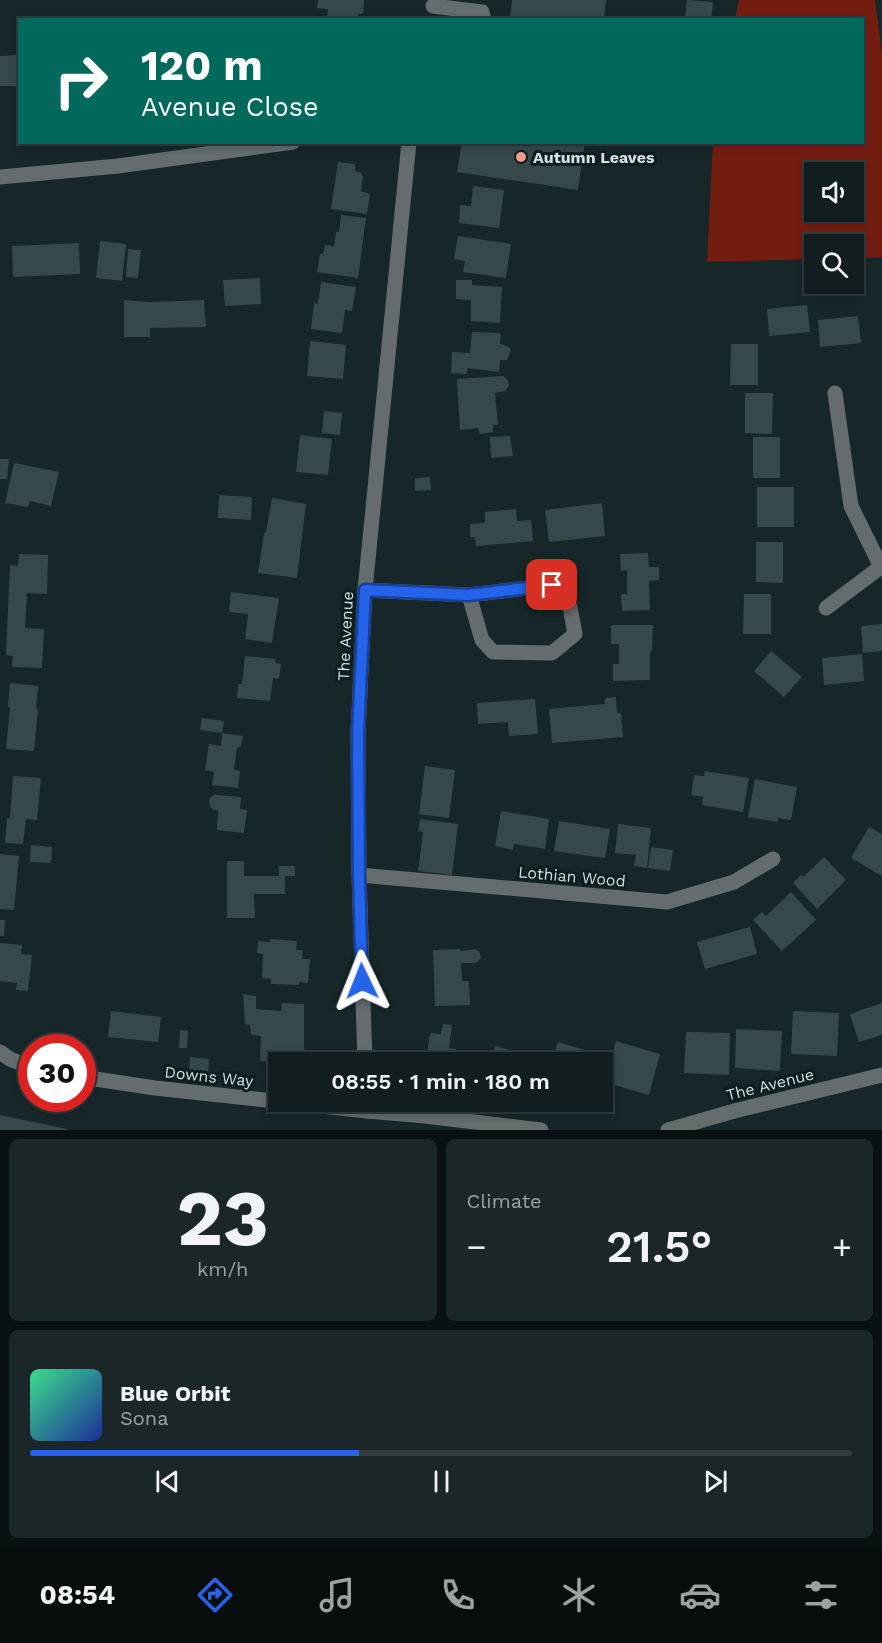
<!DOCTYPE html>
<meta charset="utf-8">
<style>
body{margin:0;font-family:"Work Sans",sans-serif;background:#1a2628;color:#f1f3f6;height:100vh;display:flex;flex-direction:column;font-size:22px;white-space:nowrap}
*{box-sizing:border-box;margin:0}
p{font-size:20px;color:#9ca2a4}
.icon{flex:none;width:33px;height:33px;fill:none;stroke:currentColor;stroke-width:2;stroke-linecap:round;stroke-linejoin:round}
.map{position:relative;height:1130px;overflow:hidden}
.panel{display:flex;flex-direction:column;gap:9px;padding:9px;background:#091011;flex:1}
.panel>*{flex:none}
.guide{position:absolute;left:18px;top:18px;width:846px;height:126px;border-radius:0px;box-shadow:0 3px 9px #0003,0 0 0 2px #303b3d;background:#00695c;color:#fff;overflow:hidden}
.controls{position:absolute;left:804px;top:162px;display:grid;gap:12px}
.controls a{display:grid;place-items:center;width:60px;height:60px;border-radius:0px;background:#111d1f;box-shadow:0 3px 9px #0003,0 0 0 2px #303b3d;font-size:30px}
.speed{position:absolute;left:18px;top:1034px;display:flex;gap:12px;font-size:30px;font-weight:700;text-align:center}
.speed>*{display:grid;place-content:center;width:78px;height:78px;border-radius:50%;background:#111d1f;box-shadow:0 3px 9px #0003,0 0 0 2px #303b3d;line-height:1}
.speed .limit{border:9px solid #d22;background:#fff;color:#111}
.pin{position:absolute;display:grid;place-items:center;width:51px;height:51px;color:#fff;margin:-26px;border-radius:12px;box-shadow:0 3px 9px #0006}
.me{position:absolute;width:66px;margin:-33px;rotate:358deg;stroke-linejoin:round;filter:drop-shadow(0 0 4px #0008)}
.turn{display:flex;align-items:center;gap:21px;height:126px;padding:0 24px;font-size:27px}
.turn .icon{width:78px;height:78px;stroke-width:2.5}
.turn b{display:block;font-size:42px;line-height:51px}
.big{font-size:45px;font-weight:600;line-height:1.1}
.panel .tile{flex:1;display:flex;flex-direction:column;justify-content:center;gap:9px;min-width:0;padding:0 21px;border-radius:9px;background:#1a2628}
.panel .dial{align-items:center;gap:0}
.dial b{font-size:78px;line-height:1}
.song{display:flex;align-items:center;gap:18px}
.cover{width:72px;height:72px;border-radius:9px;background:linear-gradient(135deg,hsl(150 70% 55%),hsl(230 70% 35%))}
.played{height:6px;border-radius:3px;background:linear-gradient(90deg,#2563eb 40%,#303b3d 40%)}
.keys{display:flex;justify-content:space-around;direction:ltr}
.heat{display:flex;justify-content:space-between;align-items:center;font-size:33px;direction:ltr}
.panel .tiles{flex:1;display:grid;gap:9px;grid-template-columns:1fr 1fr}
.tile:last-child{grid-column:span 2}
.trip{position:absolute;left:268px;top:1052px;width:345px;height:60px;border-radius:0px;background:#111d1f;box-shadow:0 3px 9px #0003,0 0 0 2px #303b3d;font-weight:600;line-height:60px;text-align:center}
.menu{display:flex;height:96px;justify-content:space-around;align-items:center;background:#070c0c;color:#9ca2a4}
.menu .icon{width:42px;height:42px}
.menu .on{color:#2563eb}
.menu b{font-size:27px;color:#f1f3f6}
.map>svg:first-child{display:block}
.green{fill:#731d11;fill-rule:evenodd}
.building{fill:#36484a}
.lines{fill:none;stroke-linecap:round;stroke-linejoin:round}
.minor{stroke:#646c6d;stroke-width:15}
.route-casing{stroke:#184099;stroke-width:15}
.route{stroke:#2563eb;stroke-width:10}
.poi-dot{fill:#f49d8d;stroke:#0d1e1f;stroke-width:2}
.labels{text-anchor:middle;stroke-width:6;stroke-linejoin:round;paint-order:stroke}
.poi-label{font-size:16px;font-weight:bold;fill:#d4dfe0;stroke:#0d1e1f;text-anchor:start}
.street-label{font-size:16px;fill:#d4dfe0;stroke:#0d1e1f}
</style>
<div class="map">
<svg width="882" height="1130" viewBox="0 0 882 1130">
<rect width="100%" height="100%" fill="#172729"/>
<path class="green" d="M739 0H875L882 54V257L854 258V244H814V259L707 262 713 143 862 142V20L735 19ZM814 172H854V212H814Z"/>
<g class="building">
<path d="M318 0H364L363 14H358L357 20H327L328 9 317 8Z"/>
<path d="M512 0H606L604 20H510Z"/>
<path d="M687 0 713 2 711 20H685Z"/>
<path d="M17 55H20V86H0V56Z"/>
<path d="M462 142H585L578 190 457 172Z"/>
<path d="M338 162 355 164V171L360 172 363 176 361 191 370 194 367 214 331 209Z"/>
<path d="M473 186 504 190 499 228 459 223 460 205 471 206Z"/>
<path d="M341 215 366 218 358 278 317 272 320 254H323L325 245 334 246 336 232H339Z"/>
<path d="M458 236 511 244 506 278 463 272 465 261 454 259Z"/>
<path d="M100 241 126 244 122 281 96 278Z"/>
<path d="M79 243 80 274 13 277 12 246Z"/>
<path d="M128 249 141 250 138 278 126 277Z"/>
<path d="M260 278 261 304 225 306 223 280Z"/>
<path d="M456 280H472V285L502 287 500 323 471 321V300L456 299Z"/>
<path d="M321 282 356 287 352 311 345 310 342 333 311 329 314 303 318 304Z"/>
<path d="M124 300 150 302 204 300 206 327 150 328V337H124Z"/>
<path d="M807 305 810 332 769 336 767 309Z"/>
<path d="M858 316 861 343 820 347 818 320Z"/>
<path d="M472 332 501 333 500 344 507 346 511 350 507 360H500L499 372 467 368V374L451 373 452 352 470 353Z"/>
<path d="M310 341 346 345 343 379 307 376Z"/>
<path d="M731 344H758V385H730Z"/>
<path d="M503 376 508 380 509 386 505 391 495 393 498 425H493V432L480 434 478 428 460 430 457 379Z"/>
<path d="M745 393H773L772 434 745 433Z"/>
<path d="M324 411 342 413 340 435 322 433Z"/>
<path d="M300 435 332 439 328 475 296 472Z"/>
<path d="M510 436 513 456 491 458 490 437Z"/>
<rect x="753" y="437" width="27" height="41"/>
<path d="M0 459H9L7 479H0Z"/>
<path d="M14 463 59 472 51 506 30 501 28 507 5 503Z"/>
<path d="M430 477 431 490 415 491V478Z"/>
<rect x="757" y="487" width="37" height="40"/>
<path d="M219 495 252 497 251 520 218 518Z"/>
<path d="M272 498 306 504 297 578 258 573 264 533H266Z"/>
<path d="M602 503 605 536 549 542 545 510Z"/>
<path d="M516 509 517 521 531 520 533 541 476 546 475 537H470V524L485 523V512Z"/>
<path d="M756 542H783V583L756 582Z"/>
<path d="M648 553 649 567H659V580L649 581 650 610 622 611 621 594H627V570L621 571 620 554Z"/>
<path d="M19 554 48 555 47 594 27 593 26 611 25 628 44 629 42 668 12 667 13 656 6 655 10 565 18 566Z"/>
<path d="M231 592 279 598 272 643 245 639 248 614 229 612Z"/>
<path d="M744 594H771V634H743Z"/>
<path d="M882 624V651L863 653 861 626Z"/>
<path d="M611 625H653L652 651H650V680L613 681V664H619V644H611Z"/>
<path d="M771 651 802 677 784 697 754 671Z"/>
<path d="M862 654 864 681 824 685 822 658Z"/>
<path d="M245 656 276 659 275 663 281 664 279 679 273 678 270 701 237 698 238 684H242Z"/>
<path d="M10 683 38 686 36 709H38L34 751 6 749 10 707H8Z"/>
<path d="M616 697 617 713H621L623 737 552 743 549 709 605 704V698Z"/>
<path d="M535 699 538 734 509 736 508 722 478 724 477 703Z"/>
<path d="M202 718 224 721 222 733 200 730Z"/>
<path d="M222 733 243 736 241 746 237 748 234 770 240 771 238 788 212 785 214 772 205 770 209 744 221 746Z"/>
<path d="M425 766 455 770 449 818 419 814Z"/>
<path d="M705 771 749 778 743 812 702 805 703 797 691 795 694 775 704 776Z"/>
<path d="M13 776 41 778 37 820 26 819 23 844 5 843 7 818H10Z"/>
<path d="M755 779 797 787 791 820 778 818V822L748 817Z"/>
<path d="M213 795H218L241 797 240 809 247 810 244 833 217 830 218 810H214L210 807 209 800Z"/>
<path d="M501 811 549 819 545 849 514 844 513 850 495 846Z"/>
<path d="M420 819 458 824 452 875 418 871 423 832 418 831Z"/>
<path d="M559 821 610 829 605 858 554 851Z"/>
<path d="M618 824 651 828 647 868 634 866 636 855 615 853Z"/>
<path d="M869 827 882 834V876L851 858Z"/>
<path d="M31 845 52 847 51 863 30 862Z"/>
<path d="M651 847 673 850 670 871 648 868Z"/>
<path d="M0 854 19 856 14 910 0 909Z"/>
<path d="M824 857 846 880 817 909 793 883 801 875 803 877Z"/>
<path d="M227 861H244V876H279V866H295V876H285V894H254L255 918H227Z"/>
<path d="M791 892 816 920 782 951 753 920 762 912 766 916Z"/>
<path d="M0 920H5L4 936H0Z"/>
<path d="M750 927 757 954 705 969 697 942Z"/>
<path d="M271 939 297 941 296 950H303L302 959H310L308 983 299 982V985L271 984V979L262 978 263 954 257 953 258 941 269 942Z"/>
<path d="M0 943 22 945 21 954 32 955 28 991 16 990 17 983 0 981Z"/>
<path d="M460 949 461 951 476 949 480 953 481 958 476 963H461L462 981H469L470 1005 435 1006 433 950Z"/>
<path d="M243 994 256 996V1009L281 1011 282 1003 304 1004V1048L306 1055 302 1059H298L293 1055 292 1061H260L261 1036 251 1035 250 1025 245 1024Z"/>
<path d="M882 1003V1035L859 1042 850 1014Z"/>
<path d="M111 1011 161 1017 158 1042 108 1037Z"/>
<path d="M793 1011 839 1013 837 1056 791 1054Z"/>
<path d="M443 1024 452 1025 449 1048 456 1049 454 1062H423L424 1054H427L430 1033 441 1034Z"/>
<path d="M736 1029 782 1031 780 1071 735 1068Z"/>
<path d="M180 1030 188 1031 187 1048H179Z"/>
<path d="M686 1032 730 1033 729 1075 684 1073Z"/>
<path d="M616 1041 660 1054 649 1095 604 1082Z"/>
<path d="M558 1042 602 1055 600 1062H552Z"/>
<path d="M495 1046 539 1058 538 1062H490Z"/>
<path d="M190 1057 209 1059 208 1075 189 1073Z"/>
<path d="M0 1115 67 1129 66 1130H0Z"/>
</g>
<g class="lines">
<g class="minor">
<path d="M433 6 482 12 484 20"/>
<path d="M0 177 118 166 293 142"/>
<path d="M835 393 851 506 881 567"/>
<path d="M365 590 469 595 552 585 570 607 575 634 552 653 493 652 482 640 469 595"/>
<path d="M826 608 882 566"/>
<path d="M359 875 667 902 734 882 773 859"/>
<path d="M0 1052 10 1059 32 1068"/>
<path d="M365 1062 359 875 358 732 365 590 409 142"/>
<path d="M82 1077 155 1088 367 1111"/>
<path d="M367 1104V1111L425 1116 541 1130"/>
<path d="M668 1130 738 1110 882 1075"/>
</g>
</g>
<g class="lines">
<defs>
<path id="route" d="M362 981 359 875 358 732 365 590 468 595 552 585"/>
</defs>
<use href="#route" class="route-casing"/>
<use href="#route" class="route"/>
</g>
<circle class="poi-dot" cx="521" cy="157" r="6"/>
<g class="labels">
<g class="poi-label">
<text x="533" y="163">Autumn Leaves</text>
</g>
<g class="street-label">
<text transform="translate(345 636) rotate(-87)" y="6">The Avenue</text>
<text transform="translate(572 876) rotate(5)" y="6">Lothian Wood</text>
<text transform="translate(209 1076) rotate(6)" y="6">Downs Way</text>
<text transform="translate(770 1084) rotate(-14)" y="6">The Avenue</text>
</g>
</g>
</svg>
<div class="controls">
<a><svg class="icon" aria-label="sound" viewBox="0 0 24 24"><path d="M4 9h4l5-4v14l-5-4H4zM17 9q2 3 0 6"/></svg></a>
<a><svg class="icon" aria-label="search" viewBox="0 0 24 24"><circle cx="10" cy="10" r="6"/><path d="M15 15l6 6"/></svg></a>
</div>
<div class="speed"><div class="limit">30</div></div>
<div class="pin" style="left:552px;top:585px;background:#d93025"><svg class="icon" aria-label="arrive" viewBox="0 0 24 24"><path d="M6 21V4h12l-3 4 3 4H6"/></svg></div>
<svg class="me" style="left:362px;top:981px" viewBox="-20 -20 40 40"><path d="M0-17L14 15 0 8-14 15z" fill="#2563eb" stroke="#fff" stroke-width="4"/></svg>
<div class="trip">08:55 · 1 min · 180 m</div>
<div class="guide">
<div class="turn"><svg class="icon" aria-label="right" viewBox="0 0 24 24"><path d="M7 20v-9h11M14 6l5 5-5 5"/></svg><div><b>120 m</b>Avenue Close</div></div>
</div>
</div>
<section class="panel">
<div class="tiles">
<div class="tile dial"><b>23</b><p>km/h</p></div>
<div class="tile"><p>Climate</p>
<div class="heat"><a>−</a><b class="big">21.5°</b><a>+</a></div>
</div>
<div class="tile">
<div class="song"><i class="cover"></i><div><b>Blue Orbit</b><p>Sona</p></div></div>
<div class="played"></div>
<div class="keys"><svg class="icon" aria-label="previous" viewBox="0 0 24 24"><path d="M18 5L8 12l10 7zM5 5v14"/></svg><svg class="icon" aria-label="pause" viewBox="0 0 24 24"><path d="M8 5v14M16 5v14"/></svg><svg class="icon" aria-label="next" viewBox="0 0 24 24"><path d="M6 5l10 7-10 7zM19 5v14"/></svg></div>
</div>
</div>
</section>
<nav class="menu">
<b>08:54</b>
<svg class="icon on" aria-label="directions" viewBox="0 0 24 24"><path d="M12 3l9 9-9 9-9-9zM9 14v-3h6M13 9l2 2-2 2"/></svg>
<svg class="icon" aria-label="music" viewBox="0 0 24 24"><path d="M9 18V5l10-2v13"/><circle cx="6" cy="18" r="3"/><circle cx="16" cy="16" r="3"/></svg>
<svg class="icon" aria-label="phone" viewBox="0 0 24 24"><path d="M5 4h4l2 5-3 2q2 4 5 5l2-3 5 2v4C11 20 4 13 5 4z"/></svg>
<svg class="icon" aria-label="climate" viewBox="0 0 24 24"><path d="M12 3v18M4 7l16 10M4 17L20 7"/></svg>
<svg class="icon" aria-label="car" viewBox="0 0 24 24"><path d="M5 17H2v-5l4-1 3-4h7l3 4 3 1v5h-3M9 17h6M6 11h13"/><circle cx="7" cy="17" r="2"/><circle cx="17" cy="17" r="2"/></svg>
<svg class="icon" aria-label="filters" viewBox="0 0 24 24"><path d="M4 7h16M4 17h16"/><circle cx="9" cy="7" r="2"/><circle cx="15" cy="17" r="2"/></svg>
</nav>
